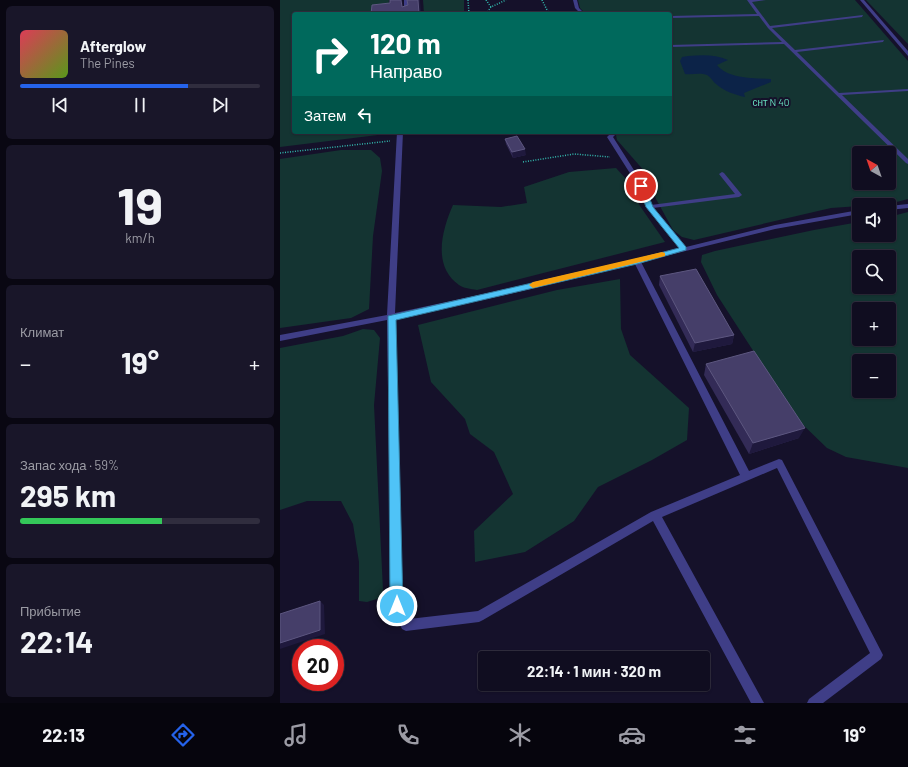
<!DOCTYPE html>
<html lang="ru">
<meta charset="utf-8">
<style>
body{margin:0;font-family:Barlow,sans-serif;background:#191629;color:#f1f3f6;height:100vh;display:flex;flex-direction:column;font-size:15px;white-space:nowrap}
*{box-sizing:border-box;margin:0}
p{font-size:13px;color:#9c9ca5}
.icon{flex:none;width:22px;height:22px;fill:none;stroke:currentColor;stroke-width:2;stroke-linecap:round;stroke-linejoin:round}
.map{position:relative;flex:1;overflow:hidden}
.drawer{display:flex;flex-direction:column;gap:6px;padding:6px;background:#090712;width:280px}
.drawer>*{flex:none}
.banner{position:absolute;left:12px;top:12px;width:380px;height:122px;border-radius:4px;box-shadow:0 1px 3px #0004,0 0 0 1px #302d3e;background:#00695c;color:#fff;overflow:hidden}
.needle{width:26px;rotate:320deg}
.fabs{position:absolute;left:572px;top:146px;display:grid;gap:8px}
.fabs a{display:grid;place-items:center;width:44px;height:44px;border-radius:4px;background:#100d20;box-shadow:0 1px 3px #0004,0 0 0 1px #302d3e;font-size:20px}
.speed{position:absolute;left:12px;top:639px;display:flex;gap:8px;font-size:20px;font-weight:700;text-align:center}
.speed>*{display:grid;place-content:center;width:52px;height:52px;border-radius:50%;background:#100d20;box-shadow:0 1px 3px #0004,0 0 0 1px #302d3e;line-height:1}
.speed .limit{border:6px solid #d22;background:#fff;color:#111}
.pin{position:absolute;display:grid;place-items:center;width:34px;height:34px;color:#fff;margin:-17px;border:2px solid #fff;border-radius:50%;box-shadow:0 1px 4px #0007}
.me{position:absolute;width:44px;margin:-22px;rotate:0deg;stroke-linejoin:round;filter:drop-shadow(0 0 3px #0008)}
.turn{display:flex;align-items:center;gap:14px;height:84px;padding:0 12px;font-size:18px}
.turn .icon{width:52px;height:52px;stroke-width:2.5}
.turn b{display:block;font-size:28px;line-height:34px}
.then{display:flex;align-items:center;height:38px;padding:0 12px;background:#0003;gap:8px;font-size:15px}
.big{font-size:30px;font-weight:700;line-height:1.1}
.drawer .widget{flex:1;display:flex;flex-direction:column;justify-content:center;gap:6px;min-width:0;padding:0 14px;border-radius:6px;background:#191629}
.drawer .dial{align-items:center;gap:0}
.dial b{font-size:52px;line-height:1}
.song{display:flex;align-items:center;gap:12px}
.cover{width:48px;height:48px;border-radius:6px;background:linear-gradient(135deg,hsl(350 70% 55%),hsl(90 70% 35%))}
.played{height:4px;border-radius:2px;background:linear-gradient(90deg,#2563eb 70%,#302d3e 70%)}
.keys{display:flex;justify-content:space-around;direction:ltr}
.heat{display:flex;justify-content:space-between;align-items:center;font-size:22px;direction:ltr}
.charge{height:6px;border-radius:3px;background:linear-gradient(90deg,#34c759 59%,#302d3e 0)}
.trip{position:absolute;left:198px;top:651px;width:232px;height:40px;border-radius:4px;background:#100d20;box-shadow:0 1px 3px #0004,0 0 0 1px #302d3e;font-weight:700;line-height:40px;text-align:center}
.tab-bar{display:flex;height:64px;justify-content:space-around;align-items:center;background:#06050d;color:#9c9ca5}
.tab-bar .icon{width:28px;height:28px}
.tab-bar .selected{color:#2563eb}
.tab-bar b{font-size:18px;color:#f1f3f6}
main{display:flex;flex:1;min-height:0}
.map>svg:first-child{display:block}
.green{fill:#143432;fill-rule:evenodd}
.water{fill:#0c2348}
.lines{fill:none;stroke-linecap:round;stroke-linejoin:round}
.path{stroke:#33baaf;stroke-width:1.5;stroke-dasharray:1 1.5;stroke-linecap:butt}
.service{fill:#3f3e87;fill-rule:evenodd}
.tertiary{fill:#3f3e87;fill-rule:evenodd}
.wall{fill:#332b57}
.shaded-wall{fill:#1f193d}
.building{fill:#453e69;stroke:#5d5780}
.route{fill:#4fc3f7;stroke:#337fa1}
.slow{fill:#f59e0b}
.labels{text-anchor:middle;stroke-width:4;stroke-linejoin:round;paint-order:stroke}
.far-park-label{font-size:10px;fill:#67debe;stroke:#15112a}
</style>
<main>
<section class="drawer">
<div class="widget">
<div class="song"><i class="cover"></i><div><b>Afterglow</b><p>The Pines</p></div></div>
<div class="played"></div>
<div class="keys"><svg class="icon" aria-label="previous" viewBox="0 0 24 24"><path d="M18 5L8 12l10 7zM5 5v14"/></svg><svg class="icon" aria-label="pause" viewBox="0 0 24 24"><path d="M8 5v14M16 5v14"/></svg><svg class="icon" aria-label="next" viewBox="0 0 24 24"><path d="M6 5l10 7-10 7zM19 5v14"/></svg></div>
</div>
<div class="widget dial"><b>19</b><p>km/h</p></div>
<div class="widget"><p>Климат</p>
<div class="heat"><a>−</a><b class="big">19°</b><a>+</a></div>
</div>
<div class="widget"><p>Запас хода · 59%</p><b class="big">295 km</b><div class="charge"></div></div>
<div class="widget"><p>Прибытие</p><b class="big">22:14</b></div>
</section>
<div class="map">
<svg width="628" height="703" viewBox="0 0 628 703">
<rect width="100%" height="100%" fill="#15112a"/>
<g class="green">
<path d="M0 0H109L108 10 87 12V14H14V132H106V134L0 147Z"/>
<path d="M143 0H184V14H144Z"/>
<path d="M298 0H575L628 61V199L609 204 551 208 414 240 402 237 393 230 376 199 366 173 337 140 336 135 341 132H390V14H306L300 8ZM579 153H609V183H579Z"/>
<path d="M586 0H628V44Z"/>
<path d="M61 150H91L100 158 102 171 93 236 89 309 71 318 0 328V159Z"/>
<path d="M336 168 348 181 360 206 385 242 197 290C191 289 183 288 179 285 152 266 162 230 173 205L221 207 247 203 244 187 289 172Z"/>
<path d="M628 212V468L566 457 547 448 518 420 437 295 421 262 422 255 435 251 534 230 579 222V235H609V217ZM579 257H609V287H579ZM579 309H609V339H579ZM579 361H609V391H579Z"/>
<path d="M340 279 341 329 350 355 409 408 407 440 372 460 318 487 294 521 245 552 195 562 194 531 233 494 214 452 190 434 185 419 151 382 138 325 277 290Z"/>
<path d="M83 329 94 330 100 338 94 405 103 590 100 598 87 602 79 601V562L73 524 61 501H27L0 510V348L63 336Z"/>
</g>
<path class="water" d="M408 56C422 55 435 54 448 60L437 65C448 79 474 78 491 79V82L464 93 465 97C455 95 444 91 436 84 433 82 431 77 427 75 420 72 413 75 405 74L400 61 402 57Z"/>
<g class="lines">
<g class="path">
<path d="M188 0 189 14"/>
<path d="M206 0 211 7"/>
<path d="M262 0 269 14"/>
<path d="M206 14 211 7 226 0"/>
<path d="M0 153 110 141"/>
<path d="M243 162 294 154 330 157"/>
</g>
<g class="service">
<rect x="124" y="0" width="4" height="14"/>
<path d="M293 0H297L299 8 305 14H301L295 8Z"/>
<path d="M467 0H486L472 2 490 26 583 15 582 17 492 28 515 50 604 40 603 42 517 52 559 93 628 89V91L562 95 628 159V164L626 163 504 44 390 47V45L502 42 488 28 479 16 390 18V16L477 14Z"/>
<path d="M117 132H123L115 313 269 280 400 248 366 207 358 186 327 137 332 132H338L333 137 364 186 371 205 455 194 439 174 442 172 444 173 462 195 459 197 373 208 406 247 495 225 579 210V214L495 229 361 262 469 471 499 459 502 460 601 651 603 655 601 659 543 703H527L529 699 590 653 497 468 382 517 484 703H471L373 521 203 620 199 622 126 631 122 629 111 606 107 320 0 341V335L107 315ZM355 264 460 475 371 512 198 611 129 619 123 605 115 319 225 295Z"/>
<path d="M628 204V208L609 210V206Z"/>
</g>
<path class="tertiary" d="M580 0H584L628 51V56Z"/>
</g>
<g class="wall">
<path d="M225 139 246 155 233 158 226 144Z"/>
<path d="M380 276 454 335 452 344 413 352 379 285Z"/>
<path d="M426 364 519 438 469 454 424 375Z"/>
</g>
<g class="shaded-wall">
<path d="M121 0H122L124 14 122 7Z"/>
<path d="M138 0H140L141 14H139Z"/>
<path d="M245 149 246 155 233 158 232 152Z"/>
<path d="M454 335 452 344 413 352 415 343Z"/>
<path d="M525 428 519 438 469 454 473 443Z"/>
<path d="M40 601 44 605 45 634 0 649V643Z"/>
</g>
<g class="building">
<path d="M110 0H121L122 7 128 5 127 0H138L139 14H91L92 5 110 3Z"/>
<path d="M237 136 245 149 232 152 225 139Z"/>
<path d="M416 269 454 335 415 343 380 276Z"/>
<path d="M474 351 525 428 473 443 426 364Z"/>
<path d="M40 601V630L0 643V614Z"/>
</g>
<path class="route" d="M361 183 365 186 373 207 406 247V250L357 264 116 320 123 606 121 610 117 612 112 610 110 606 108 316 357 259 399 248 366 207 358 186Z"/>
<path class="slow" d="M382 252 385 253V256L253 288 249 285 253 282Z"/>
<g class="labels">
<g class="far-park-label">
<text x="491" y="106">снт N 40</text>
</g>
</g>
</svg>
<div class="fabs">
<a><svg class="needle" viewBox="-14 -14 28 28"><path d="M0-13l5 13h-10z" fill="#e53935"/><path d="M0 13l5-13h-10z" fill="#9c9ca5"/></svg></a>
<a><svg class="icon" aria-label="sound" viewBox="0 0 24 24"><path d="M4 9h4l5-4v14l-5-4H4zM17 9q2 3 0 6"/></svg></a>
<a><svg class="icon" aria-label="search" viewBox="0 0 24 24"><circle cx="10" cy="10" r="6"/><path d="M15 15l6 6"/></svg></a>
<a>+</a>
<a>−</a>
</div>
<div class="speed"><div class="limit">20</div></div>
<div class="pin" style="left:361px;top:186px;background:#d93025"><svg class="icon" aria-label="arrive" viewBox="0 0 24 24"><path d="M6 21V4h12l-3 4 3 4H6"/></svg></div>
<svg class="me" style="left:117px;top:606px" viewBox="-20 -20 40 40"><circle r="17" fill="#4fc3f7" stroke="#fff" stroke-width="3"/><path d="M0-11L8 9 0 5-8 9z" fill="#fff"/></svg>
<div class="trip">22:14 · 1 мин · 320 m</div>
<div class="banner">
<div class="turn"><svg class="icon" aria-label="right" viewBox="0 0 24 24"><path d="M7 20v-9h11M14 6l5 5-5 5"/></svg><div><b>120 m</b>Направо</div></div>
<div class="then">Затем<svg class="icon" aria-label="left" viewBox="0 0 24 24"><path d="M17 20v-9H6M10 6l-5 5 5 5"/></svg></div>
</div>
</div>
</main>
<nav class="tab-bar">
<b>22:13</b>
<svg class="icon selected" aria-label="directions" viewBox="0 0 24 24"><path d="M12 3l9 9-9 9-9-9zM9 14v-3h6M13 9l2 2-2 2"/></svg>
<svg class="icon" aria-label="music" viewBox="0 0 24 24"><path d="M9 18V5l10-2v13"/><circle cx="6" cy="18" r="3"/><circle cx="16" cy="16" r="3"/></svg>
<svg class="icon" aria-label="phone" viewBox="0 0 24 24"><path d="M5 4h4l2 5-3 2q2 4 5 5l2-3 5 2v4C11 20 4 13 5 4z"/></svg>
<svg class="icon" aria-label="climate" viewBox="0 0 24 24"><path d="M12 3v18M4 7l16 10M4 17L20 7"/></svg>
<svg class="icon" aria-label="car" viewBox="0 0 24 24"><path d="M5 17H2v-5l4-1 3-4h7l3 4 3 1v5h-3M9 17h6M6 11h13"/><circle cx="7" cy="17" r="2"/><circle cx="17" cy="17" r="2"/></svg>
<svg class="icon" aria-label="filters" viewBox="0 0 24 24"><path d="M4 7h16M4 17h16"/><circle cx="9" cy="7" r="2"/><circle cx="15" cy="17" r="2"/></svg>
<b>19°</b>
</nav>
